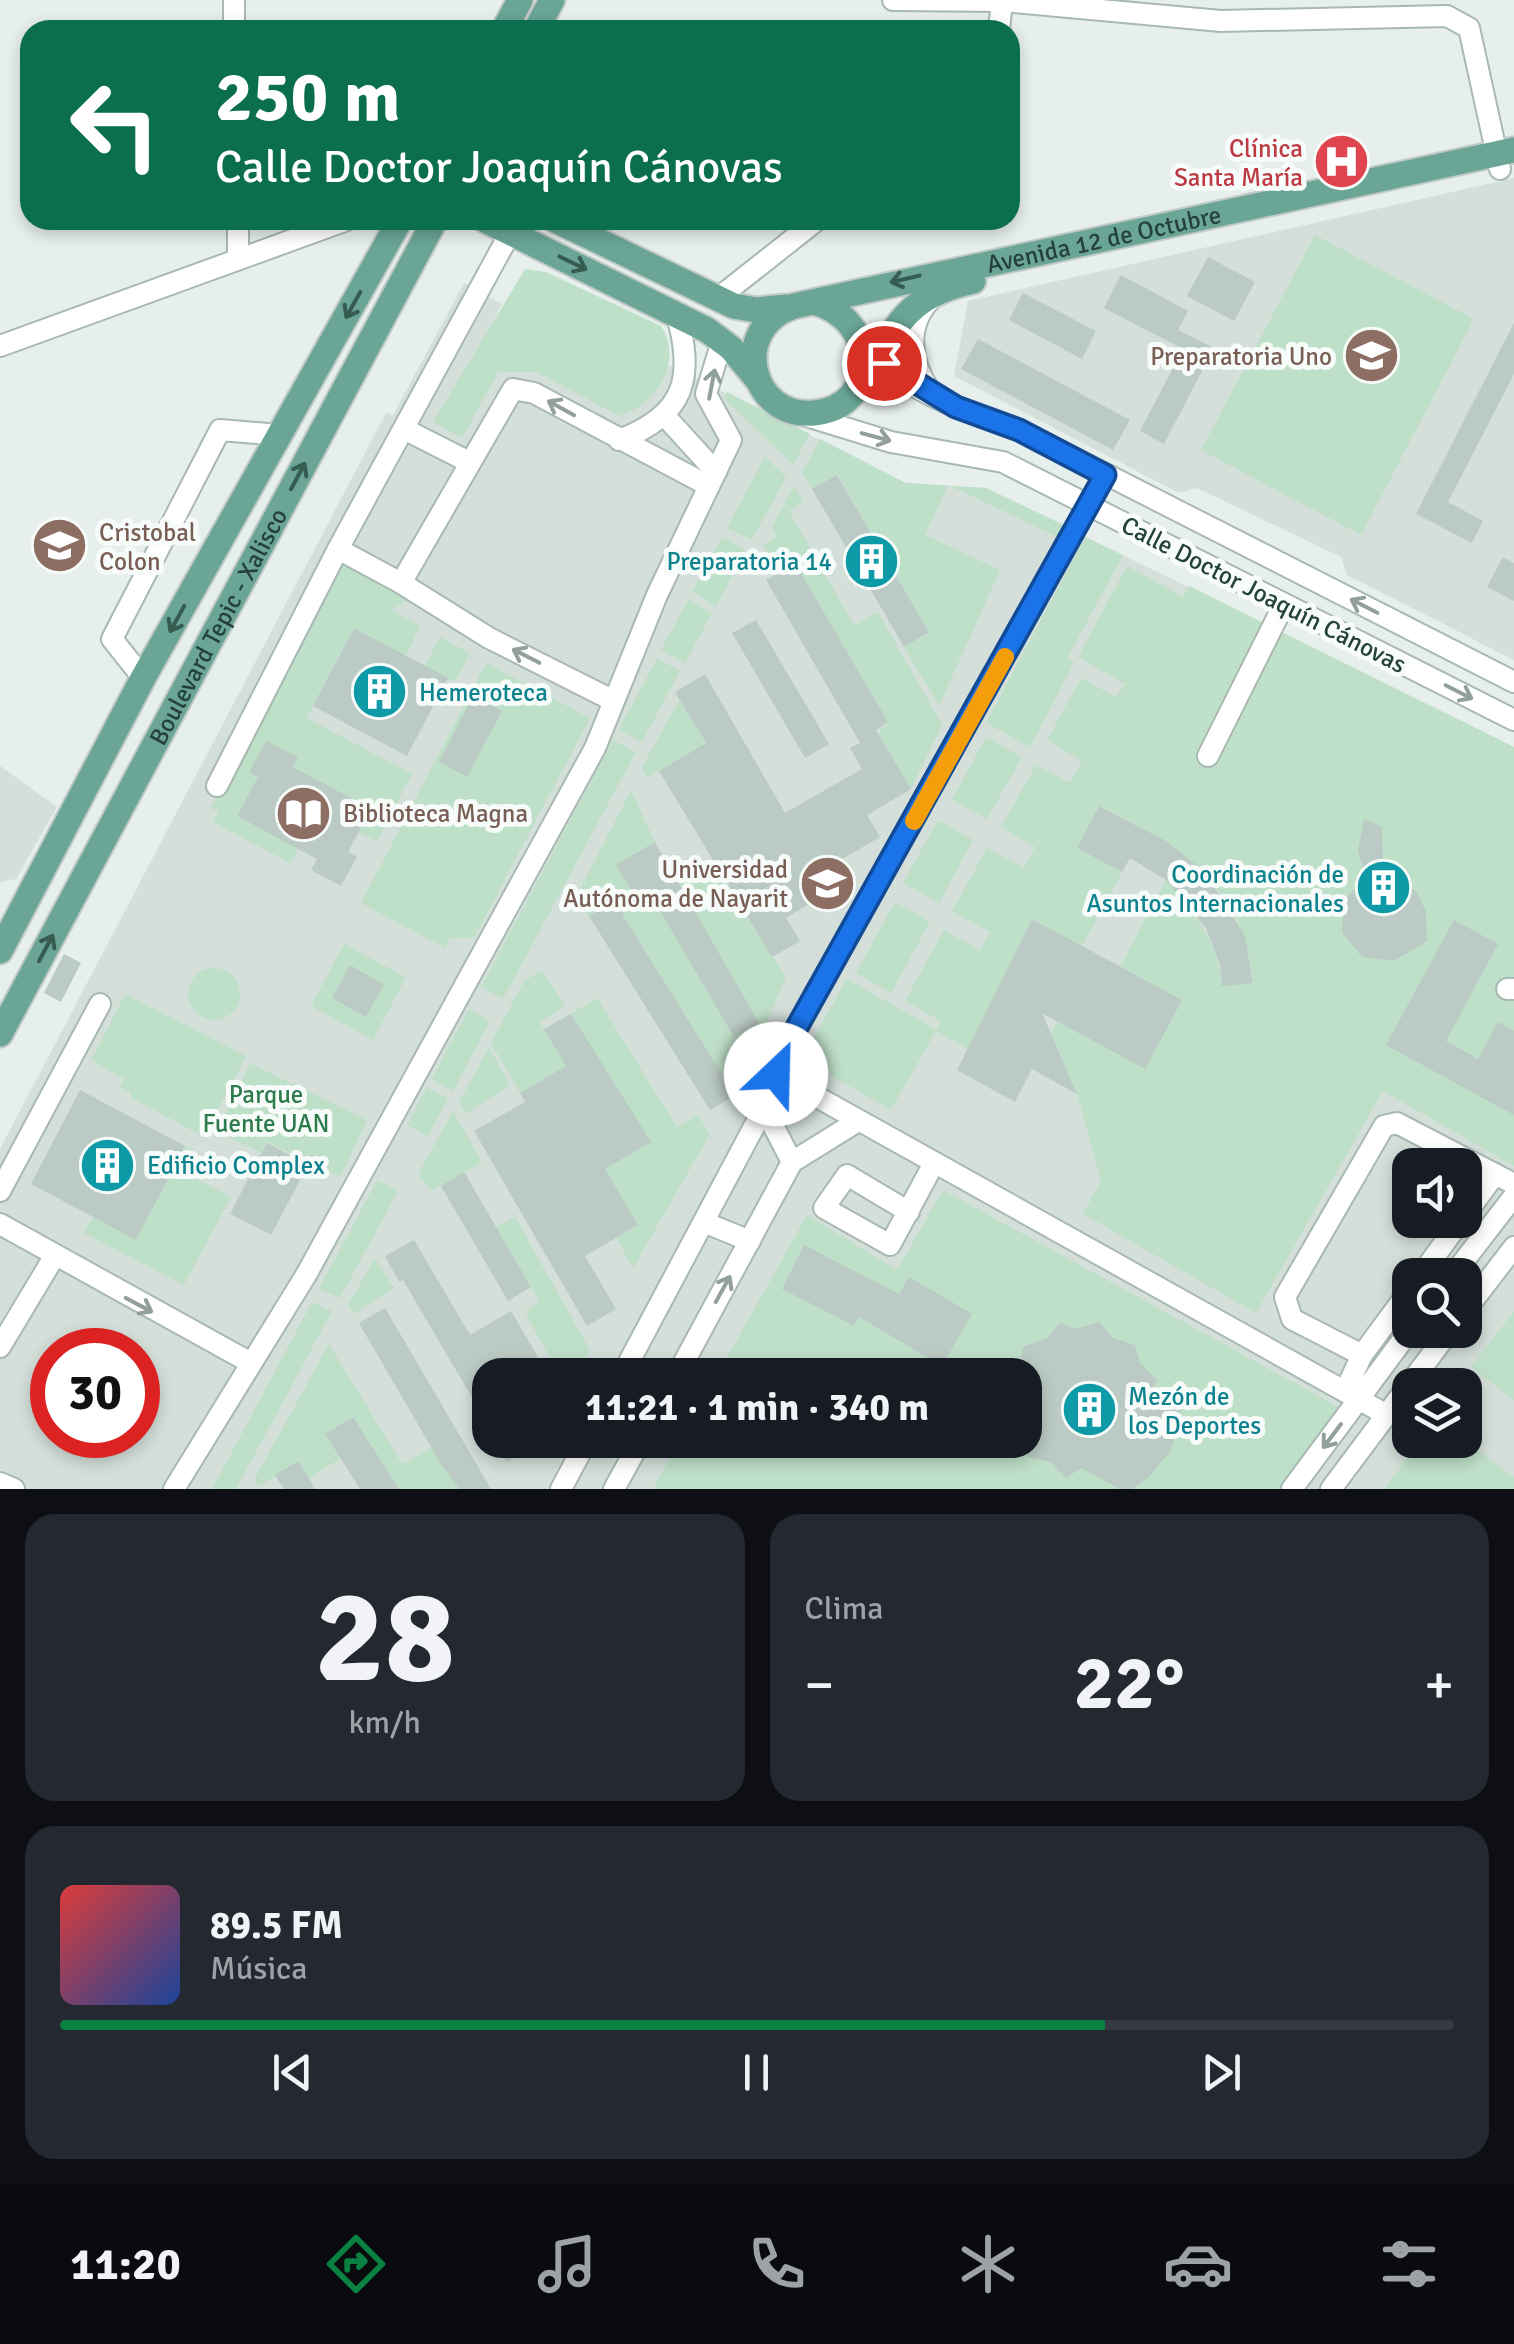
<!DOCTYPE html>
<html lang="es">
<meta charset="utf-8">
<style>
body{margin:0;font-family:Signika,sans-serif;background:#242831;color:#f1f3f6;height:100vh;display:flex;flex-direction:column;font-size:38px;white-space:nowrap}
*{box-sizing:border-box;margin:0}
p{font-size:32px;color:#9ea1a6}
.icon{flex:none;width:55px;height:55px;fill:none;stroke:currentColor;stroke-width:2;stroke-linecap:round;stroke-linejoin:round}
.map{position:relative;height:1489px;overflow:hidden}
.side{display:flex;flex-direction:column;gap:25px;padding:25px;background:#0d0f14;flex:1}
.side>*{flex:none}
.hud{position:absolute;left:20px;top:20px;width:1000px;height:210px;border-radius:30px;box-shadow:0 5px 15px #0003;background:#0b6e4f;color:#fff;overflow:hidden}
.buttons{position:absolute;left:1392px;top:1148px;display:grid;gap:20px}
.buttons a{display:grid;place-items:center;width:90px;height:90px;border-radius:20px;background:#171b24;box-shadow:0 5px 15px #0003;font-size:50px}
.speed{position:absolute;left:30px;top:1328px;display:flex;gap:20px;font-size:50px;font-weight:700;text-align:center}
.speed>*{display:grid;place-content:center;width:130px;height:130px;border-radius:50%;background:#171b24;box-shadow:0 5px 15px #0003;line-height:1}
.speed .limit{border:15px solid #d22;background:#fff;color:#111}
.pin{position:absolute;display:grid;place-items:center;width:85px;height:85px;color:#fff;margin:-42px;border:5px solid #fff;border-radius:50%;box-shadow:0 2px 10px #0007}
.me{position:absolute;width:110px;margin:-55px;rotate:24deg;stroke-linejoin:round;filter:drop-shadow(0 0 8px #0008)}
.turn{display:flex;align-items:center;gap:35px;height:210px;padding:0 30px;font-size:45px}
.turn .icon{width:130px;height:130px;stroke-width:2.5}
.turn b{display:block;font-size:70px;line-height:85px}
.big{font-size:75px;font-weight:700;line-height:1.1}
.side .card{flex:1;display:flex;flex-direction:column;justify-content:center;gap:15px;min-width:0;padding:0 35px;border-radius:30px;background:#242831}
.side .dial{align-items:center;gap:0}
.dial b{font-size:130px;line-height:1}
.song{display:flex;align-items:center;gap:30px}
.cover{width:120px;height:120px;border-radius:15px;background:linear-gradient(135deg,hsl(0 70% 55%),hsl(220 70% 35%))}
.played{height:10px;border-radius:5px;background:linear-gradient(90deg,#0b8043 75%,#363941 75%)}
.keys{display:flex;justify-content:space-around;direction:ltr}
.heat{display:flex;justify-content:space-between;align-items:center;font-size:55px;direction:ltr}
.side .tiles{flex:1;display:grid;gap:25px;grid-template-columns:1fr 1fr}
.card:last-child{grid-column:span 2}
.trip{position:absolute;left:472px;top:1358px;width:570px;height:100px;border-radius:30px;background:#171b24;box-shadow:0 5px 15px #0003;font-weight:700;line-height:100px;text-align:center}
.tabs{display:flex;height:160px;justify-content:space-around;align-items:center;background:#090b0e;color:#9ea1a6}
.tabs .icon{width:70px;height:70px}
.tabs .current{color:#0b8043}
.tabs b{font-size:45px;color:#f1f3f6}
.map>svg:first-child{display:block}
.built{fill:#d4dfda;fill-rule:evenodd}
.green{fill:#bfe0c8}
.building{fill:#bbcac4}
.lines{fill:none;stroke-linecap:round;stroke-linejoin:round}
.minor-casing{stroke:#a8b8b2;stroke-width:24}
.major-casing{stroke:#c2cac8;stroke-width:29}
.minor{stroke:#fff;stroke-width:20}
.major{stroke:#6aa596;stroke-width:25}
.oneway{stroke:#365b51}
.oneway2{stroke:#92a09c}
.route-casing{stroke:#114b97;stroke-width:25}
.route{stroke:#1a73e8;stroke-width:18}
.slow{stroke:#f59e0b;stroke-width:18}
.labels{text-anchor:middle;stroke-width:10;stroke-linejoin:round;paint-order:stroke}
.health-label{font-size:25px;fill:#be3a42;stroke:#f7fbf9;text-anchor:end}
.street-label{font-size:25px;fill:#24423a;stroke:#f7fbf9}
.education-label{font-size:25px;fill:#785e54;stroke:#f7fbf9;text-anchor:end}
.culture-label{font-size:25px;fill:#0d838f;stroke:#f7fbf9;text-anchor:start}
.park-label{font-size:25px;fill:#2d7a4b;stroke:#f7fbf9}
</style>
<div class="map">
<svg width="1514" height="1489" viewBox="0 0 1514 1489">
<rect width="100%" height="100%" fill="#e6efeb"/>
<g class="built">
<path d="M1514 178V660L1347 575 1341 557 1197 488 1179 493 954 376 968 301Z"/>
<path d="M464 283 502 304 482 342 619 415 660 386 669 365 906 483 986 488 1514 747V1489H0V1149L386 413 393 415ZM1410 1165H1465V1220H1410ZM1410 1275H1465V1330H1410ZM52 1350H138V1435H52ZM490 1375H1025V1440H490ZM1410 1385H1465V1440H1410Z"/>
<path d="M0 766 57 807 16 879 0 882Z"/>
</g>
<g class="green">
<path d="M1315 235 1474 319 1361 535 1201 450Z"/>
<path d="M525 269 546 272 661 326C684 361 657 405 619 416L537 372H498L462 438 433 422Z"/>
<path d="M727 392 810 434 793 465 724 398Z"/>
<path d="M820 439 906 483 986 488 1064 525 1058 537 948 485 925 535 1000 570 939 706 904 647 929 632 838 475 812 489 802 473Z"/>
<path d="M765 457 786 477 752 540 727 528Z"/>
<path d="M794 486 803 502 789 511 854 625 878 612 942 725 911 789 878 733 888 722 795 563 791 558 777 567 763 545 777 536 772 527Z"/>
<path d="M722 537 746 550 716 606 692 592Z"/>
<path d="M1085 537 1123 555 1067 659 1074 663 1030 747 986 723Z"/>
<path d="M341 558 414 596 392 610 420 626 406 656 353 629 307 718 412 774 377 841 358 832 293 767 297 757 266 741 258 777 298 849 290 863 213 822 219 812 211 808Z"/>
<path d="M1127 566 1183 597 1189 586 1514 747V1166L1383 1091 1256 1313 1083 1214 1101 1180 1077 1094 1055 1042 1048 1039 1058 1021 1120 967 1166 880C1194 913 1218 940 1222 985L1253 983C1247 891 1177 841 1099 806L1122 872 1082 946 1032 919 969 1049 936 1031 891 1110 802 1059 847 979 937 1030 941 1021 905 1001 944 930 980 950 990 932 952 911 987 848 1024 868 1035 847 1001 827 1036 765 1070 783 1082 761 1047 740 1081 678 1116 697 1125 684 1078 657Z"/>
<path d="M688 600 712 613 685 663 661 650Z"/>
<path d="M440 637 470 653 455 682 425 666Z"/>
<path d="M657 658 680 671 642 742 619 730Z"/>
<path d="M486 663 590 718 474 938H450L445 948 361 903Z"/>
<path d="M680 699 707 746 647 777 642 767Z"/>
<path d="M986 737 1022 757 987 819 952 800Z"/>
<path d="M613 740 636 752 503 999 481 987Z"/>
<path d="M631 790 655 842 616 865 639 904 711 860 786 977 735 1095 614 901 589 916 575 899Z"/>
<path d="M938 820 973 840 939 903 903 883Z"/>
<path d="M895 902 930 922 891 993 856 973Z"/>
<path d="M344 944 406 977 373 1040 311 1006Z"/>
<circle cx="214" cy="994" r="26"/>
<path d="M542 970 565 1006 540 1022 544 1029 597 998 677 1127 698 1115 710 1134 633 1268 616 1238 638 1225 546 1078 520 1093 491 1043 524 981Z"/>
<path d="M125 994 246 1056 204 1137 130 1097 131 1093 120 1087 124 1079 91 1060Z"/>
<path d="M469 1009 490 1021 453 1091 432 1079Z"/>
<path d="M489 1048 510 1085 465 1114 459 1102Z"/>
<path d="M250 1063 367 1120 340 1177 267 1142 261 1153 217 1131Z"/>
<path d="M427 1087 448 1098 428 1136 407 1125Z"/>
<path d="M453 1111 482 1162 432 1191 418 1174Z"/>
<path d="M185 1146 195 1151 185 1173 231 1197 184 1285 84 1233 93 1217 136 1239Z"/>
<path d="M377 1180 398 1191 340 1298 319 1289Z"/>
<path d="M943 1190 1344 1410 1279 1489H653L680 1440H1025V1375H717L807 1215 897 1270Z"/>
<path d="M515 1217 590 1350 576 1375H560L528 1319 526 1310 540 1302 496 1227Z"/>
<path d="M375 1258 394 1288 353 1314 348 1305Z"/>
<path d="M312 1302 332 1311 236 1489H212Z"/>
<path d="M1514 1311V1400L1471 1367Z"/>
<path d="M329 1344 402 1464 432 1448 459 1489H399L353 1417 325 1434 340 1459 309 1478 298 1461 258 1487 254 1480Z"/>
<path d="M1421 1440H1463L1514 1477V1489H1384Z"/>
</g>
<g class="building">
<path d="M1208 257 1255 282 1234 321 1187 296Z"/>
<path d="M1121 275 1188 311 1178 330 1214 348 1164 444 1140 431 1183 349 1104 308Z"/>
<path d="M1023 293 1096 331 1082 359 1009 320Z"/>
<path d="M1514 323V374L1448 502 1483 521 1472 543 1416 514Z"/>
<path d="M978 339 1130 420 1113 450 961 369Z"/>
<path d="M837 475 929 632 904 647 812 489Z"/>
<path d="M1503 557 1514 563V601L1487 587Z"/>
<path d="M795 563 888 722 876 730 911 789 867 815 880 837 820 872 831 891 786 918 800 941 772 957 659 771 706 743 675 692 705 674 785 813 862 769 850 748 860 743 766 580Z"/>
<path d="M756 620 829 744 805 758 732 633Z"/>
<path d="M354 628 448 678 407 756 313 706Z"/>
<path d="M473 696 502 711 467 777 439 762Z"/>
<path d="M266 741 298 757 293 767 371 809 348 852 357 857 341 886 311 870 317 859 237 816 258 777 249 772Z"/>
<path d="M1099 806 1166 841 1205 872 1245 936 1253 983 1222 986 1220 965 1206 928 1166 880 1130 858 1122 872 1077 848Z"/>
<path d="M1364 819 1382 827 1383 859 1393 875 1417 892 1426 912 1427 941 1394 961 1362 957 1342 932 1344 900 1366 877 1358 850Z"/>
<path d="M655 842 759 1023 734 1037 652 897 622 914 735 1095 710 1110 589 916 631 890 616 865Z"/>
<path d="M1032 919 1182 1000 1145 1069 1042 1013 1077 1094 1032 1069 1015 1102 957 1070Z"/>
<path d="M1454 920 1498 944 1446 1041 1478 1059 1498 1022 1514 1031V1115L1386 1045Z"/>
<path d="M64 954 81 963 61 1002 44 993Z"/>
<path d="M350 965 384 985 366 1017 332 998Z"/>
<path d="M571 1014 651 1142 605 1169 638 1225 585 1256 616 1309 587 1326 474 1131 525 1102 520 1093 566 1066 544 1029Z"/>
<path d="M80 1090 185 1146 136 1240 31 1184Z"/>
<path d="M267 1143 308 1165 271 1235 230 1214Z"/>
<path d="M464 1172 531 1287 508 1301 441 1186Z"/>
<path d="M414 1240 470 1335 511 1311 545 1369 534 1375H490V1428L403 1280 399 1282 385 1256Z"/>
<path d="M804 1245 899 1294 909 1277 972 1314 942 1366 859 1317 854 1326 782 1289Z"/>
<path d="M385 1308 491 1489H459L441 1464 359 1323Z"/>
<path d="M1099 1322 1113 1338 1135 1345 1140 1363 1157 1380 1152 1394 1182 1391 1180 1423 1170 1451 1150 1476 1132 1489H1120L1081 1468 1066 1478 1050 1462 1028 1457 1025 1446V1375H1019L1023 1347 1047 1338 1060 1323 1076 1329Z"/>
<path d="M353 1417 399 1489H360L325 1434Z"/>
<path d="M494 1440H545L507 1462Z"/>
<path d="M298 1461 309 1478 315 1489H284L275 1475Z"/>
</g>
<g class="lines">
<defs>
<g id="minor">
<path d="M234 0V30"/>
<path d="M893 0 1002 1 1221 21 1447 16 1469 28 1500 169"/>
<path d="M999 30 1002 1"/>
<path d="M238 220V259"/>
<path d="M717 299 817 220"/>
<path d="M0 346 347 220"/>
<path d="M869 349C904 392 969 412 1019 430L1514 682"/>
<path d="M930 391C910 362 905 326 931 299"/>
<path d="M800 414 891 442 1003 462 1514 720"/>
<path d="M664 415 716 472"/>
<path d="M404 429 469 462"/>
<path d="M619 440C686 415 695 377 676 312"/>
<path d="M338 549 401 583 513 389 534 393 709 486"/>
<path d="M401 583 489 638 612 700"/>
<path d="M143 678 112 639 220 430 281 435"/>
<path d="M1208 756 1284 604"/>
<path d="M217 786 338 549 510 233"/>
<path d="M1507 989H1514"/>
<path d="M776 1074 1387 1415"/>
<path d="M792 1162 858 1121"/>
<path d="M0 1191 100 1004"/>
<path d="M909 1212 847 1175 824 1208 890 1245 934 1163"/>
<path d="M1465 1215 1495 1174"/>
<path d="M706 1223 750 1241"/>
<path d="M0 1224 251 1363"/>
<path d="M1421 1275 1461 1220"/>
<path d="M1453 1275 1514 1196"/>
<path d="M1465 1311 1514 1247"/>
<path d="M0 1347 54 1257"/>
<path d="M1362 1355 1292 1319 1285 1297 1384 1126 1397 1123 1514 1184"/>
<path d="M622 1375 764 1108 782 1054 1105 475"/>
<path d="M677 1375 792 1162 764 1108"/>
<path d="M1345 1391 1362 1355 1410 1290"/>
<path d="M0 1483 14 1489"/>
<path d="M174 1489 306 1275 595 748 657 595 731 440 706 394 722 341"/>
<path d="M561 1489 587 1440"/>
<path d="M614 1489 641 1440"/>
<path d="M1292 1489 1410 1330"/>
<path d="M1331 1489 1450 1330"/>
</g>
<g id="major">
<path d="M504 30 520 0"/>
<path d="M536 30 552 0"/>
<path d="M485 220 707 330 731 348 757 379"/>
<path d="M555 220 734 306 756 310 786 307"/>
<path id="s1" d="M813 302C880 319 880 407 814 413 749 419 729 327 794 306L1514 150"/>
<path d="M864 373C901 323 906 296 973 281"/>
<path d="M0 951 143 678 400 220"/>
<path id="s2" d="M0 1034 435 220"/>
</g>
</defs>
<use href="#minor" class="minor-casing"/>
<use href="#major" class="major-casing"/>
<use href="#minor" class="minor"/>
<use href="#major" class="major"/>
</g>
<defs><path id="oneway-shaft" d="M-6 0H5M1.5-3L5.5 0L1.5 3" fill="none" stroke-width="1.6" stroke-linecap="round" stroke-linejoin="round" transform="scale(2.5)"/></defs>
<g class="oneway">
<use href="#oneway-shaft" transform="translate(573 263) rotate(26)"/>
<use href="#oneway-shaft" transform="translate(905 279) rotate(167)"/>
<use href="#oneway-shaft" transform="translate(353 305) rotate(119)"/>
<use href="#oneway-shaft" transform="translate(298 476) rotate(-62)"/>
<use href="#oneway-shaft" transform="translate(177 619) rotate(119)"/>
<use href="#oneway-shaft" transform="translate(46 948) rotate(-62)"/>
</g>
<g class="oneway2">
<use href="#oneway-shaft" transform="translate(712 384) rotate(-79)"/>
<use href="#oneway-shaft" transform="translate(561 408) rotate(-151)"/>
<use href="#oneway-shaft" transform="translate(876 437) rotate(15)"/>
<use href="#oneway-shaft" transform="translate(1364 606) rotate(-153)"/>
<use href="#oneway-shaft" transform="translate(526 656) rotate(-153)"/>
<use href="#oneway-shaft" transform="translate(1459 692) rotate(27)"/>
<use href="#oneway-shaft" transform="translate(723 1289) rotate(-61)"/>
<use href="#oneway-shaft" transform="translate(139 1305) rotate(28)"/>
<use href="#oneway-shaft" transform="translate(1332 1436) rotate(127)"/>
</g>
<g class="lines">
<defs>
<path id="route" d="M776 1074 782 1054 1105 475 1019 430 956 407 884 363"/>
</defs>
<use href="#route" class="route-casing"/>
<use href="#route" class="route"/>
<path class="slow" d="M914 821 1005 657"/>
</g>
<defs>
<symbol id="hospital-disc" viewBox="-11 -11 22 22"><circle r="9.5" fill="#e0444e" stroke="#f7fbf9"/><path d="M-5-5h3v3.5h4V-5h3V5h-3V1.5h-4V5h-3Z" fill="#fff"/></symbol>
<symbol id="university-disc" viewBox="-11 -11 22 22"><circle r="9.5" fill="#8d6e63" stroke="#f7fbf9"/><path d="M0-5L7-2L0 1L-7-2ZM-4 1L0 2.5L4 1V4Q0 6-4 4Z" fill="#fff"/></symbol>
<symbol id="school-disc" viewBox="-11 -11 22 22"><circle r="9.5" fill="#8d6e63" stroke="#f7fbf9"/><path d="M0-5L7-2L0 1L-7-2ZM-4 1L0 2.5L4 1V4Q0 6-4 4Z" fill="#fff"/></symbol>
<symbol id="building-disc" viewBox="-11 -11 22 22"><circle r="9.5" fill="#0f9aa8" stroke="#f7fbf9"/><path d="M-4-6H4V6H1V3H-1V6H-4ZM-2.5-4.3h1.7v1.8h-1.7ZM.8-4.3h1.7v1.8H.8ZM-2.5-1h1.7V.8h-1.7ZM.8-1h1.7V.8H.8Z" fill="#fff"/></symbol>
<symbol id="library-disc" viewBox="-11 -11 22 22"><circle r="9.5" fill="#8d6e63" stroke="#f7fbf9"/><path d="M-6-4Q-3-5.5-.7-3.5V5Q-3 3-6 4ZM6-4Q3-5.5 .7-3.5V5Q3 3 6 4Z" fill="#fff"/></symbol>
</defs>
<g fill-rule="evenodd">
<use href="#hospital-disc" x="1310" y="130" width="63" height="63"/>
<use href="#university-disc" x="1340" y="324" width="63" height="63"/>
<use href="#school-disc" x="28" y="514" width="63" height="63"/>
<use href="#building-disc" x="840" y="530" width="63" height="63"/>
<use href="#building-disc" x="348" y="660" width="63" height="63"/>
<use href="#library-disc" x="272" y="782" width="63" height="63"/>
<use href="#university-disc" x="796" y="852" width="63" height="63"/>
<use href="#building-disc" x="1352" y="856" width="63" height="63"/>
<use href="#building-disc" x="76" y="1134" width="63" height="63"/>
<use href="#building-disc" x="1058" y="1378" width="63" height="63"/>
</g>
<g class="labels">
<g class="health-label">
<text x="1303" y="157">Clínica<tspan x="1303" dy="29">Santa María</tspan></text>
</g>
<g class="street-label">
<text dy="9" stroke="none"><textPath href="#s1" startOffset="642">Avenida 12 de Octubre</textPath></text>
<text transform="translate(1264 594) rotate(27)" y="9">Calle Doctor Joaquín Cánovas</text>
<text dy="9" stroke="none"><textPath href="#s2" startOffset="462">Boulevard Tepic - Xalisco</textPath></text>
</g>
<g class="education-label">
<text x="1332" y="365">Preparatoria Uno</text>
<text x="99" y="541" text-anchor="start">Cristobal<tspan x="99" dy="29">Colon</tspan></text>
<text x="343" y="822" text-anchor="start">Biblioteca Magna</text>
<text x="788" y="878">Universidad<tspan x="788" dy="29">Autónoma de Nayarit</tspan></text>
</g>
<g class="culture-label">
<text x="832" y="570" text-anchor="end">Preparatoria 14</text>
<text x="419" y="701">Hemeroteca</text>
<text x="1344" y="883" text-anchor="end">Coordinación de<tspan x="1344" dy="29">Asuntos Internacionales</tspan></text>
<text x="147" y="1174">Edificio Complex</text>
<text x="1128" y="1405">Mezón de<tspan x="1128" dy="29">los Deportes</tspan></text>
</g>
<g class="park-label">
<text x="266" y="1103">Parque<tspan x="266" dy="29">Fuente UAN</tspan></text>
</g>
</g>
</svg>
<div class="buttons">
<a><svg class="icon" aria-label="sound" viewBox="0 0 24 24"><path d="M4 9h4l5-4v14l-5-4H4zM17 9q2 3 0 6"/></svg></a>
<a><svg class="icon" aria-label="search" viewBox="0 0 24 24"><circle cx="10" cy="10" r="6"/><path d="M15 15l6 6"/></svg></a>
<a><svg class="icon" aria-label="layers" viewBox="0 0 24 24"><path d="M12 4l9 5-9 5-9-5zM3 14l9 5 9-5"/></svg></a>
</div>
<div class="speed"><div class="limit">30</div></div>
<div class="pin" style="left:884px;top:363px;background:#d93025"><svg class="icon" aria-label="arrive" viewBox="0 0 24 24"><path d="M6 21V4h12l-3 4 3 4H6"/></svg></div>
<svg class="me" style="left:776px;top:1074px" viewBox="-20 -20 40 40"><circle r="19" fill="#fff"/><path d="M0-13L10 11 0 6-10 11z" fill="#1a73e8"/></svg>
<div class="trip">11:21 · 1 min · 340 m</div>
<div class="hud">
<div class="turn"><svg class="icon" aria-label="left" viewBox="0 0 24 24"><path d="M17 20v-9H6M10 6l-5 5 5 5"/></svg><div><b>250 m</b>Calle Doctor Joaquín Cánovas</div></div>
</div>
</div>
<section class="side">
<div class="tiles">
<div class="card dial"><b>28</b><p>km/h</p></div>
<div class="card"><p>Clima</p>
<div class="heat"><a>−</a><b class="big">22°</b><a>+</a></div>
</div>
<div class="card">
<div class="song"><i class="cover"></i><div><b>89.5 FM</b><p>Música</p></div></div>
<div class="played"></div>
<div class="keys"><svg class="icon" aria-label="previous" viewBox="0 0 24 24"><path d="M18 5L8 12l10 7zM5 5v14"/></svg><svg class="icon" aria-label="pause" viewBox="0 0 24 24"><path d="M8 5v14M16 5v14"/></svg><svg class="icon" aria-label="next" viewBox="0 0 24 24"><path d="M6 5l10 7-10 7zM19 5v14"/></svg></div>
</div>
</div>
</section>
<nav class="tabs">
<b>11:20</b>
<svg class="icon current" aria-label="directions" viewBox="0 0 24 24"><path d="M12 3l9 9-9 9-9-9zM9 14v-3h6M13 9l2 2-2 2"/></svg>
<svg class="icon" aria-label="music" viewBox="0 0 24 24"><path d="M9 18V5l10-2v13"/><circle cx="6" cy="18" r="3"/><circle cx="16" cy="16" r="3"/></svg>
<svg class="icon" aria-label="phone" viewBox="0 0 24 24"><path d="M5 4h4l2 5-3 2q2 4 5 5l2-3 5 2v4C11 20 4 13 5 4z"/></svg>
<svg class="icon" aria-label="climate" viewBox="0 0 24 24"><path d="M12 3v18M4 7l16 10M4 17L20 7"/></svg>
<svg class="icon" aria-label="car" viewBox="0 0 24 24"><path d="M5 17H2v-5l4-1 3-4h7l3 4 3 1v5h-3M9 17h6M6 11h13"/><circle cx="7" cy="17" r="2"/><circle cx="17" cy="17" r="2"/></svg>
<svg class="icon" aria-label="filters" viewBox="0 0 24 24"><path d="M4 7h16M4 17h16"/><circle cx="9" cy="7" r="2"/><circle cx="15" cy="17" r="2"/></svg>
</nav>
